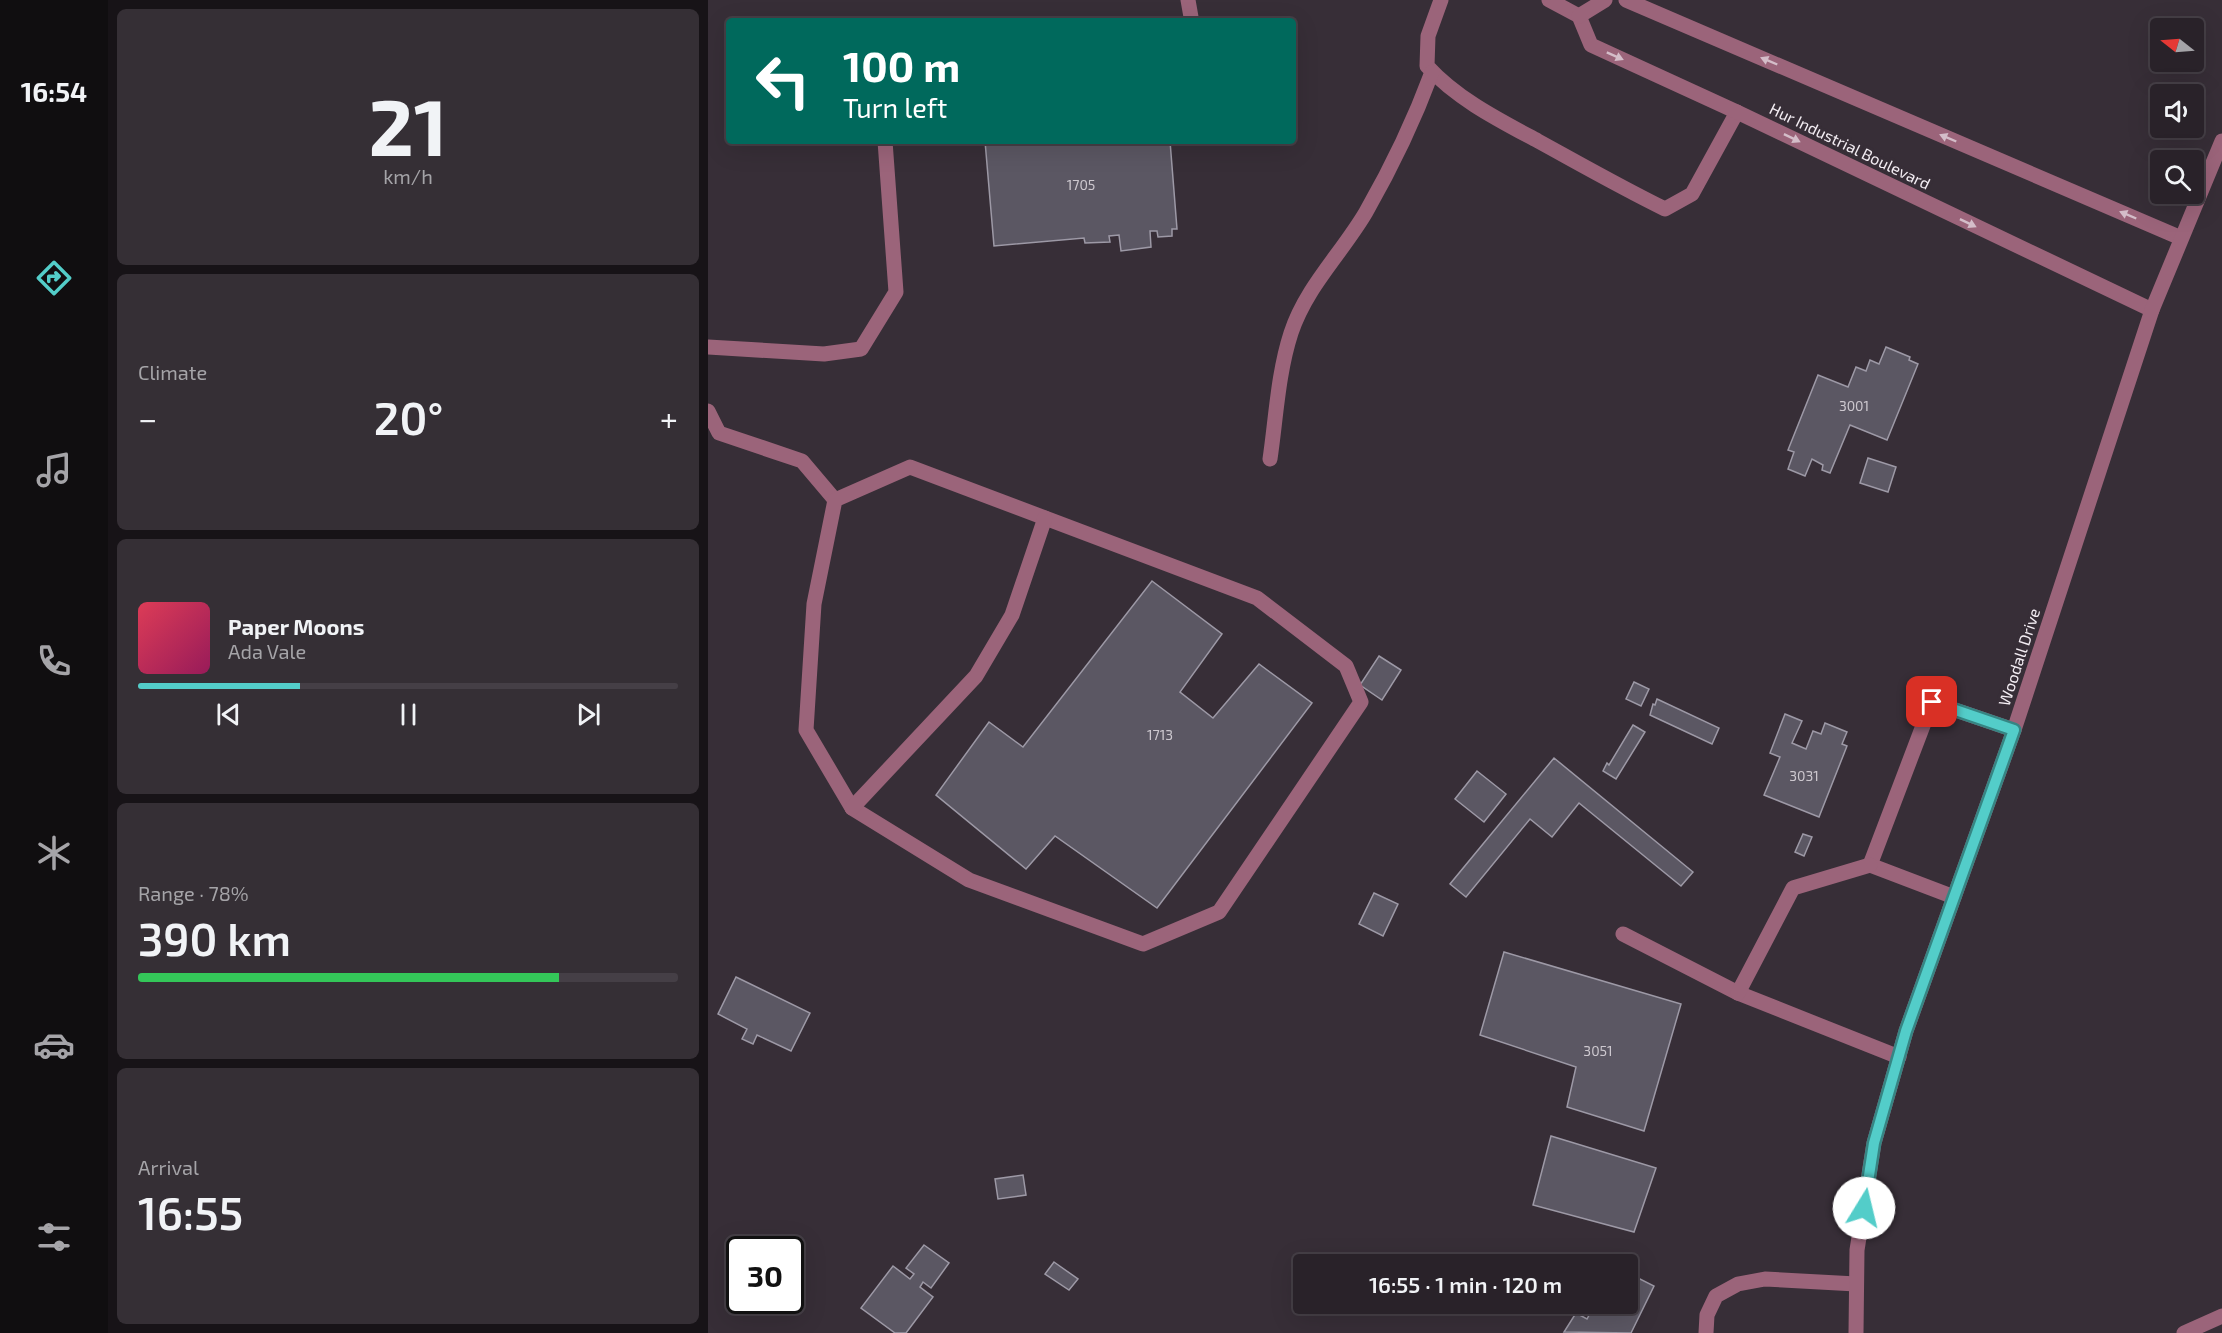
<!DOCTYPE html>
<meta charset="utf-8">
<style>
body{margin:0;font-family:"Exo 2",sans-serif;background:#352f35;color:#f1f3f6;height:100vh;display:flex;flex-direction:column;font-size:22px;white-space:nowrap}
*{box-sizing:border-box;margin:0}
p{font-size:20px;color:#a5a4a8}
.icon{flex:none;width:33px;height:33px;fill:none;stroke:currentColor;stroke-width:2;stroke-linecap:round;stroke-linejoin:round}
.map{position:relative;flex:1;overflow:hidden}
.details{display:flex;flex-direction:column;gap:9px;padding:9px;background:#171317;width:600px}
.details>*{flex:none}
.top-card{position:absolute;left:18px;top:18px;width:570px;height:126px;border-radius:6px;box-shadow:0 6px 24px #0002,0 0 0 2px #453f46;background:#00695c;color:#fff;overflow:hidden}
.needle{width:39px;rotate:287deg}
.tools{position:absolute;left:1442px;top:18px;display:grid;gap:12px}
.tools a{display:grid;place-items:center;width:54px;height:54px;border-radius:6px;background:#292229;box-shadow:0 6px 24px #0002,0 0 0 2px #453f46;font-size:30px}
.speed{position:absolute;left:18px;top:1236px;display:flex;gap:12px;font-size:30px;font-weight:700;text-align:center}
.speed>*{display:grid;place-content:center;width:78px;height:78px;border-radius:50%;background:#292229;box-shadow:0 6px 24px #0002,0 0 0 2px #453f46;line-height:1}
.speed .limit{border:3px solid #111;border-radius:9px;background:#fff;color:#111}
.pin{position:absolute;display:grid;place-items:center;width:51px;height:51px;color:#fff;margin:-26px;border-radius:12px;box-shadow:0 3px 9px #0006}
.me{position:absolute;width:66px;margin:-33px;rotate:9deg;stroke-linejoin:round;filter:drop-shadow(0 0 4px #0008)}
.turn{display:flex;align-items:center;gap:21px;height:126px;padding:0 18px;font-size:27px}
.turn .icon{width:78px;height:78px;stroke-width:2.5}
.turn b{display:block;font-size:42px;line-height:51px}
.big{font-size:45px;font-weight:600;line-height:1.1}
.details .widget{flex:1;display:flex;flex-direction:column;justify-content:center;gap:9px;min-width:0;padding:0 21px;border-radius:9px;background:#352f35}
.details .dial{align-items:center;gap:0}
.dial b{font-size:78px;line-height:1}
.song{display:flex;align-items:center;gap:18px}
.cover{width:72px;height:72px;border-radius:9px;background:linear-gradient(135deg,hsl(350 70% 55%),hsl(330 70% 35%))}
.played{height:6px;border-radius:3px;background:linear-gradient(90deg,#53cdc9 30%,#453f46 30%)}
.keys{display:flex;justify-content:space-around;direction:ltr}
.heat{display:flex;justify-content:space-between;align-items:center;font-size:33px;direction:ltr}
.charge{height:9px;border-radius:4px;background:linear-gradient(90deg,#34c759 78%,#453f46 0)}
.trip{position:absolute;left:585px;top:1254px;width:345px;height:60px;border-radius:6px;background:#292229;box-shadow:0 6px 24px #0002,0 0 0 2px #453f46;font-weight:600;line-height:60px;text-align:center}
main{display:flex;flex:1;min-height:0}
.tab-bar{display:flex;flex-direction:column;width:108px;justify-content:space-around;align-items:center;background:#100e10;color:#a5a4a8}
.tab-bar .icon{width:42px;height:42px}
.tab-bar .on{color:#53cdc9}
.tab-bar b{font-size:27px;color:#f1f3f6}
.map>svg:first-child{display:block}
.building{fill:#5b5763;stroke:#9d99a6;stroke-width:1.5}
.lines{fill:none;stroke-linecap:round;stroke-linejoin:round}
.minor{stroke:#9b647a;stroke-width:15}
.oneway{fill:#d4bdc9}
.route-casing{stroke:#368583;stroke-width:15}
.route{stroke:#53cdc9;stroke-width:10}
.labels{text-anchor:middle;stroke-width:6;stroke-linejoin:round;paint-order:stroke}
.number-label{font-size:14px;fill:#cdc8cf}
.street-label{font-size:16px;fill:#f3edf3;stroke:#372e37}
</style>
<main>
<nav class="tab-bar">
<b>16:54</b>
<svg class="icon on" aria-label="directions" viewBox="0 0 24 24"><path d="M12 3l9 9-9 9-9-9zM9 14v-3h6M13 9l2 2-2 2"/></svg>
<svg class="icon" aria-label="music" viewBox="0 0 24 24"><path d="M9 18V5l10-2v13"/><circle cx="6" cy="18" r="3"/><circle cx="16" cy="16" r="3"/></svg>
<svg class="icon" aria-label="phone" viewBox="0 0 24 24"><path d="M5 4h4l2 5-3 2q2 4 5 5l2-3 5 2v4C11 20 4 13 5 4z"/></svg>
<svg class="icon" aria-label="climate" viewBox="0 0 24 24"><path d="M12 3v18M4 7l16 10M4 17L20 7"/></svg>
<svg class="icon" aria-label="car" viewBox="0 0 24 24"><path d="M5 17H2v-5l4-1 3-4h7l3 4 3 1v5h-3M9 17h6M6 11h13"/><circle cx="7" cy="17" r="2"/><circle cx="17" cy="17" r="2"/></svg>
<svg class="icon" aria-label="filters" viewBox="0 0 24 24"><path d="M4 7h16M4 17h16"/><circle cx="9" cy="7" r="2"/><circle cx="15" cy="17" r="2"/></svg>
</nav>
<section class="details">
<div class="widget dial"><b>21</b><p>km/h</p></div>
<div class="widget"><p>Climate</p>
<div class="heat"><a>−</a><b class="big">20°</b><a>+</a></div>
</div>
<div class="widget">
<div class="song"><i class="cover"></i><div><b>Paper Moons</b><p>Ada Vale</p></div></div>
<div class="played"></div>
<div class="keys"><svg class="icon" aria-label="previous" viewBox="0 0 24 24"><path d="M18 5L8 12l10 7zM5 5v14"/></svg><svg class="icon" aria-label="pause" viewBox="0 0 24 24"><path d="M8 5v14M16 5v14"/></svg><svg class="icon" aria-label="next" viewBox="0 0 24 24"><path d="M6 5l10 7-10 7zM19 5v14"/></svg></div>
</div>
<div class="widget"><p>Range · 78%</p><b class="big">390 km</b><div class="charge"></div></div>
<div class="widget"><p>Arrival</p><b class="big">16:55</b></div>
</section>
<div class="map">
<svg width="1514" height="1333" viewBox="0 0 1514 1333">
<rect width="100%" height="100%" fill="#372e37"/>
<g class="building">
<path d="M277 141H462L469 229H464V236L450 237 449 231H442L443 247 413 251 411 235 401 236 402 242 377 243 376 238 286 246Z"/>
<path d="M1178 347 1202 357 1201 360 1210 364 1179 440 1142 425 1122 473 1114 470 1115 465 1104 459 1097 476 1080 469 1086 452 1080 450 1110 375 1140 387 1148 367 1158 371 1162 360 1171 364Z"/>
<path d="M1160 458 1188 467 1180 492 1152 483Z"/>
<path d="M444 581 514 634 472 692 505 718 551 664 604 703 449 908 347 836 318 869 228 795 281 722 315 747Z"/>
<path d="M671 656 693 670 674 700 652 685Z"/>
<path d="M926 682 941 689 933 706 918 699Z"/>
<path d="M949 699 1011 728 1004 744 942 715 945 704 947 705Z"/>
<path d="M1077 714 1094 721 1084 743 1098 749 1105 731 1113 734 1117 723 1139 732 1134 744 1139 746 1111 817 1056 795 1072 757 1062 753Z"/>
<path d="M925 725 937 732 908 779 895 771 899 763 901 765Z"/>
<path d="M846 758 985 872 973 886 871 803 844 837 822 819 758 897 742 884Z"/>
<path d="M769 771 798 794 776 822 747 799Z"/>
<path d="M1095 834 1104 837 1096 856 1087 852Z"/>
<path d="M666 893 690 904 675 936 651 924Z"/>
<path d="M796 952 973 1004 936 1131 859 1107 868 1067 772 1035Z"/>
<path d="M28 977 102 1013 83 1051 49 1035 45 1044 34 1039 39 1029 10 1014Z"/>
<path d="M843 1136 948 1168 926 1232 825 1205Z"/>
<path d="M315 1175 318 1195 290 1199 287 1179Z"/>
<path d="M216 1245 241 1263 223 1288 215 1282 212 1287 225 1297 198 1333H187L153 1308 185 1266 202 1279 206 1274 198 1268Z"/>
<path d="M346 1262 370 1279 361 1290 337 1274Z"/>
<path d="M920 1273 946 1286 923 1333 856 1332 868 1313 879 1319 887 1304H920Z"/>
</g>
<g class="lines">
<g class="minor">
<path d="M480 0 483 17 481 21"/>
<path d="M733 0 720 36 719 66C749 99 791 120 830 141 872 164 914 188 957 209L984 194 1029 112"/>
<path d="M841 0 871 16 883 45 1029 112 1444 310"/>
<path d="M918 0 1473 238"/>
<path d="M871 16 897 0"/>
<path d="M0 347 116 354 153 349 188 292 177 141"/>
<path d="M0 411 11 433 94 461 127 500"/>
<path d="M562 459C568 418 570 373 583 333 598 287 634 253 658 212 682 170 707 118 724 72"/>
<path d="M202 467 549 598 638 666 653 702 511 912 435 944 261 880 144 808 98 730 106 604 127 500Z"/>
<path d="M144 808 268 676 304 615 337 518"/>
<path d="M1246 897 1162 865 1224 702 1306 730"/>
<path d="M915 934 1030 993 1191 1057"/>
<path d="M1030 993 1085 888 1162 865"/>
<path d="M998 1333 999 1315 1008 1296 1030 1284 1057 1279 1148 1284"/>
<path d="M1148 1333 1149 1250 1166 1143 1198 1031 1306 730 1444 310 1514 141"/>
<path d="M1476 1333 1514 1316"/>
</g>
</g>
<defs><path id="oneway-solid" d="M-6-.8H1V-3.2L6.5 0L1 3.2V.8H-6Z" transform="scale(1.5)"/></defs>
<g class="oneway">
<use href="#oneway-solid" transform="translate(907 56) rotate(24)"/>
<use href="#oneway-solid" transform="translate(1061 61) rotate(-157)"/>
<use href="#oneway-solid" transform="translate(1084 138) rotate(26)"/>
<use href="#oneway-solid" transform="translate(1240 138) rotate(-157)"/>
<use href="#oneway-solid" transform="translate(1420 215) rotate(-157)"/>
<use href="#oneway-solid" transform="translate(1260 223) rotate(26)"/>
</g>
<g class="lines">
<defs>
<path id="route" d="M1156 1208 1166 1143 1198 1031 1306 730 1224 702"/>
</defs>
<use href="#route" class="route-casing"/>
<use href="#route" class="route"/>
</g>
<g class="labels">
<g class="number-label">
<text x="373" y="190">1705</text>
<text x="1146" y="411">3001</text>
<text x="452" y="740">1713</text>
<text x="1096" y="781">3031</text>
<text x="890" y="1056">3051</text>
</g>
<g class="street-label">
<text transform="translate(1142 146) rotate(26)" y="6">Hur Industrial Boulevard</text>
<text transform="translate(1311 657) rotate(-72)" y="6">Woodall Drive</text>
</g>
</g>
</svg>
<div class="tools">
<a><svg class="needle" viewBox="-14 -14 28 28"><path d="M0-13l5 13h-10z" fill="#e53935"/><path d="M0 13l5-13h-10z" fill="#a5a4a8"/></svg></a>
<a><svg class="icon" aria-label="sound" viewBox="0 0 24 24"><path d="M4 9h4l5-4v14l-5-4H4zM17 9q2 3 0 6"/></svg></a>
<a><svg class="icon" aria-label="search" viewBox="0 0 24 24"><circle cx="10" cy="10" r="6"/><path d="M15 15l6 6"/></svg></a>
</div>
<div class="speed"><div class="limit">30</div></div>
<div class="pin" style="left:1224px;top:702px;background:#d93025"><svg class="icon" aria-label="arrive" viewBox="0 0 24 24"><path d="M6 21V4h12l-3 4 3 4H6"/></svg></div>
<svg class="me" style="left:1156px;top:1208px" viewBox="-20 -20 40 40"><circle r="19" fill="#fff"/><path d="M0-13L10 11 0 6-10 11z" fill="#53cdc9"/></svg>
<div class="trip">16:55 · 1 min · 120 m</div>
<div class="top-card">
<div class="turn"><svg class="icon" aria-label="left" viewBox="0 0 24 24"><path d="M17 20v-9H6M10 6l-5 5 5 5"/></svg><div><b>100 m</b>Turn left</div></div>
</div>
</div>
</main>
